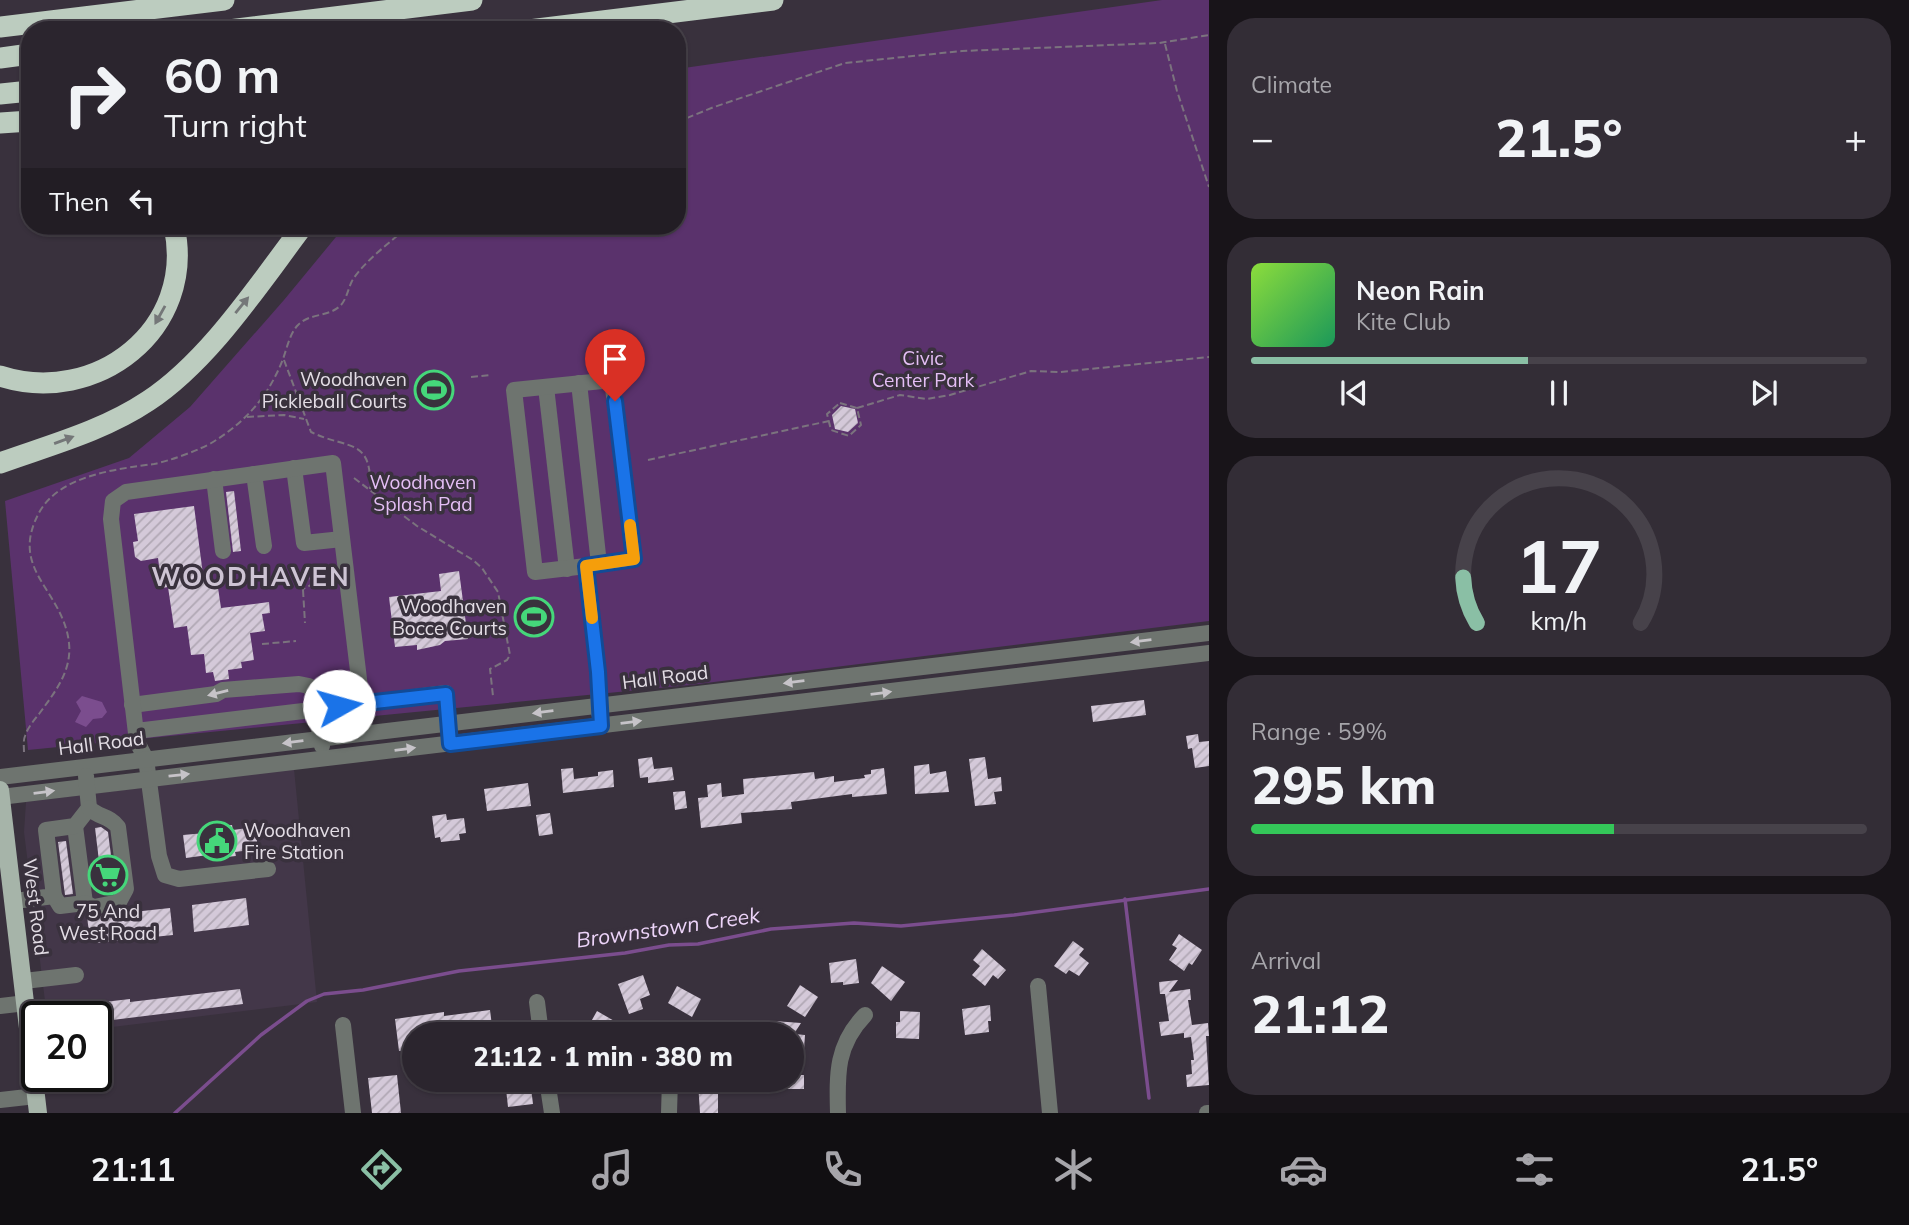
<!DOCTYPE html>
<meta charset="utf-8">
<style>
body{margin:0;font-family:Mulish,sans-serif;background:#332d36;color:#f1f3f6;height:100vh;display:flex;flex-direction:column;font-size:26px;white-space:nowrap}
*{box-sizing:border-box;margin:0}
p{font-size:23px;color:#a6a5aa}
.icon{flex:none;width:38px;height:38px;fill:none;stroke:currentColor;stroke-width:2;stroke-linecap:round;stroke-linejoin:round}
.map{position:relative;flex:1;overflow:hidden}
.details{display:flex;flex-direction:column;gap:18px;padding:18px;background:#181419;width:700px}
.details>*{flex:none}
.banner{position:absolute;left:21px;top:21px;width:665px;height:214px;border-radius:28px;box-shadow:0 2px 5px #0004,0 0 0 2px #47424a;background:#2b252e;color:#f1f3f6;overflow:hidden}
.speed{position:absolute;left:21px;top:1001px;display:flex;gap:14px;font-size:35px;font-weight:700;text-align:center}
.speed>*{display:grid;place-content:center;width:91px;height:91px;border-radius:50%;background:#2b252e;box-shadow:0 2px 5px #0004,0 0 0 2px #47424a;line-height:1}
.speed .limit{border:4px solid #111;border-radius:10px;background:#fff;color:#111}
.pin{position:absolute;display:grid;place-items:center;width:60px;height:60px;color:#fff;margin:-72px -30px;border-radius:50% 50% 50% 0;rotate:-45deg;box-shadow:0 0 7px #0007}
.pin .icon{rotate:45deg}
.me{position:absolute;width:77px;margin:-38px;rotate:83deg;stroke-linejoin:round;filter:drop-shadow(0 0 5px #0008)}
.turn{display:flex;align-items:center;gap:24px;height:147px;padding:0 28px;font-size:32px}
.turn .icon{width:91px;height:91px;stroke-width:2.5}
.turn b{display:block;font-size:49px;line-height:60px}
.then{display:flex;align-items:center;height:66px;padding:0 28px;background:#0003;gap:14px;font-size:26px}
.big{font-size:52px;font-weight:800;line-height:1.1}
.details .card{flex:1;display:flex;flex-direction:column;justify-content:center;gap:10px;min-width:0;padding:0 24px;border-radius:28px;background:#332d36}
.details .dial{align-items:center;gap:0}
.dial svg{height:182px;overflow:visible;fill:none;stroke:#47424a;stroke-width:7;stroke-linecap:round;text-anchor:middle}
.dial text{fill:#f1f3f6;stroke:none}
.song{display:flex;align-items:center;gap:21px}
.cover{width:84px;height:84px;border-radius:10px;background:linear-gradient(135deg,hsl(90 70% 55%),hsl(150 70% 35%))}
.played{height:7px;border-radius:4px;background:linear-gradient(90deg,#8abfa5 45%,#47424a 45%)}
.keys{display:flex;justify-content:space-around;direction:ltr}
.heat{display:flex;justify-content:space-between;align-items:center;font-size:38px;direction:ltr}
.charge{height:10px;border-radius:5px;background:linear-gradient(90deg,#34c759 59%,#47424a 0)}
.trip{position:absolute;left:402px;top:1022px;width:402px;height:70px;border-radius:35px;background:#2b252e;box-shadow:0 2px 5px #0004,0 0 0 2px #47424a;font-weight:800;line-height:70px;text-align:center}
.dock{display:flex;height:112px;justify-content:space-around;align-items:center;background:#110f12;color:#a6a5aa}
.dock .icon{width:49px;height:49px}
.dock .current{color:#8abfa5}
.dock b{font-size:32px;color:#f1f3f6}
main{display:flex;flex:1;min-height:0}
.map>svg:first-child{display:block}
.built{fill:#433749}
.green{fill:#5a326c}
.water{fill:#7b4d8e}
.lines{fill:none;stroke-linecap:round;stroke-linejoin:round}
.stream{stroke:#7b4d8e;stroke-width:3.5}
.building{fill:url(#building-hatch)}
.path{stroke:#7b737e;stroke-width:2;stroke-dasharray:7 3.5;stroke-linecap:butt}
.minor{stroke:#6e746f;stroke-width:16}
.major{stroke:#a6b4a9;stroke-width:18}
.highway{stroke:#bcccbf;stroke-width:21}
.oneway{fill:#747778}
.oneway2{fill:#c6c3c8}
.route-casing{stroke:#114b97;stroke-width:18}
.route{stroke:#1a73e8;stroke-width:12}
.slow{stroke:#f59e0b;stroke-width:12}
.labels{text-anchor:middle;stroke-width:7;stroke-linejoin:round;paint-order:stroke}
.park-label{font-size:19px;fill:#e4bef5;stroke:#39313d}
.poi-label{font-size:19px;fill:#e3dde5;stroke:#39313d;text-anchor:end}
.street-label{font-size:19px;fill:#e3dde5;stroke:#39313d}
.water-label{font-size:21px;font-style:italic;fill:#edd4f9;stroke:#39313d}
.district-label{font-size:26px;font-weight:bold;letter-spacing:2px;fill:#cec4d4;stroke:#39313d}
</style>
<main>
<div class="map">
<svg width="1209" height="1113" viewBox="0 0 1209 1113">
<defs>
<pattern id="building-hatch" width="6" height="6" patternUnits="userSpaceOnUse" patternTransform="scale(1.75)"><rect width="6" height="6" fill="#d4c9d9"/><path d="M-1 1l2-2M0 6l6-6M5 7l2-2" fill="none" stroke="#b0a7b4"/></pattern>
</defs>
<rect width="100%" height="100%" fill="#39313d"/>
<path class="built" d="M294 769 317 1002 96 1029V1017H47L24 832 26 802Z"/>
<path class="green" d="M1162 0H1209V621L690 685 28 750 5 501 129 458 190 407 284 300 345 226H677V69Z"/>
<path class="water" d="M82 696 102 702 107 712 102 718 93 719 86 727 75 722 81 711 76 702Z"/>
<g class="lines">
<g class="stream">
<path d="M1125 899 1149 1098"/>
<path d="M175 1113 261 1035 307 1001 324 994 363 990 459 971 625 953 669 945 698 944 771 929 854 923 901 926 1014 915 1209 889"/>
</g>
</g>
<g class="building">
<path d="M841 406 855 409 858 423 848 432 835 429 832 415Z"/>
<path d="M234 491 241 551 233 552 226 492Z"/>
<path d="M194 506 204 582 217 581 221 608 269 602 270 613 262 614 265 631 250 633 254 660 241 662 242 668 228 670 229 679 215 681 213 672 206 673 204 654 191 655 187 626 174 628 168 587 162 588 158 558 141 561 135 557 133 542 138 541 134 514Z"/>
<path d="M459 571 468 639 445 641 440 645 417 650V645L395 647 389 597 441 591 439 574Z"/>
<path d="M1144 700 1146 715 1093 722 1091 706Z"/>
<path d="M1198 734 1199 742 1209 741V766L1195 768 1192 748 1188 749 1186 736Z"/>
<path d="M652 757 654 769 672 767 674 780 648 783V777L640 778 638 759Z"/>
<path d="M985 757 988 779 1001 777 1002 791 994 792 996 804 975 806 969 759Z"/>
<path d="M929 764 930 774 946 771 949 792 915 794 914 766Z"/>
<path d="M573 768 574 779 598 776V772L613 770 614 787 563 793 561 769Z"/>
<path d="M884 768 887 794 852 797V794L791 802 792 809 741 813 742 823 701 828 698 798 708 797 707 785 721 783 722 797 744 794 743 779 814 772 815 779 834 776V782L865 778 864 775 871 774V770Z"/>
<path d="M528 783 531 806 487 811 484 789Z"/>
<path d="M685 791 687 808 675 810 673 792Z"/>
<path d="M550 813 553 834 539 836 536 815Z"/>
<path d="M446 814 447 820 464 818 466 833 459 834 460 840 441 842 440 837 435 838 432 816Z"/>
<path d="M232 825 233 830 255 827 258 849 235 852 236 856 208 859V855L186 858 183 835 205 833V828Z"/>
<path d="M101 827 108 832 115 887 112 893 103 894 95 828Z"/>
<path d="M66 841 73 894 65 895 58 842Z"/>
<path d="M246 898 249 925 194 932 192 905Z"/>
<path d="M170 908 173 935 95 943 90 939 87 917Z"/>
<path d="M1179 934 1202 950 1192 965 1189 963 1184 971 1169 960 1177 948 1172 945Z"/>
<path d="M1073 941 1084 949 1079 955 1089 963 1079 976 1069 970 1066 974 1054 966Z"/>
<path d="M982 949 1006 970 998 979 993 975 985 986 972 975 980 966 973 960Z"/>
<path d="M856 959 859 983 843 985V982L831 983 829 963Z"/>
<path d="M882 966 905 982 891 1001 871 983Z"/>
<path d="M643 975 650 995 640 999 643 1009 629 1014 618 984Z"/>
<path d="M1178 980 1169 992 1190 989 1191 1000H1188L1192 1025 1208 1023 1209 1036H1206L1209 1085 1187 1087 1186 1075 1192 1074 1191 1060H1194L1191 1037 1184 1038V1033L1161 1036 1159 1022 1169 1021 1165 994H1160L1159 982Z"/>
<path d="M800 985 818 997 805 1017 787 1006Z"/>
<path d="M677 986 701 999 692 1017 668 1003Z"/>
<path d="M240 989 243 1004 96 1022V1017H80L78 1005 130 999V1002Z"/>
<path d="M990 1005 991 1021H988L989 1032 965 1035 962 1009Z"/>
<path d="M490 1010 493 1034H415V1049L399 1051 395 1019 444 1012V1016Z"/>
<path d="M597 1011 616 1022 610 1034H584Z"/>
<path d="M900 1011 920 1012 919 1039 896 1038V1022H900Z"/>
<path d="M721 1021 724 1034H705L703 1026Z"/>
<path d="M774 1021 801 1023 794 1034 805 1035 804 1050 793 1049V1034H773Z"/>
<path d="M397 1075 401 1113H372L368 1078Z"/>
<path d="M793 1075H804V1089H772V1080H793Z"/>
<path d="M505 1080H530L533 1104 508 1107Z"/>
<path d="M592 1080H624L623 1093H592Z"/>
<path d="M702 1080H718V1113H700L698 1082H702Z"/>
</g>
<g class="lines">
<g class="path">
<path d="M1165 44 1177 91 1209 187"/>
<path d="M677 122 714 107 845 63 962 51 1159 43 1209 35"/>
<path d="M284 360 311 432C348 450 372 437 370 489"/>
<path d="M471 377 490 375"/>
<path d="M840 403 857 408 861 425 849 436 831 430 827 414Z"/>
<path d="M857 408 900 395 927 399 950 395 1031 371 1060 372 1209 357"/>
<path d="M247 417 284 415 304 419"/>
<path d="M648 460 829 421"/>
<path d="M354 478 417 526 473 560 482 568 498 592 510 655 507 660 490 669 493 696"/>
<path d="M311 581V585L303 589 297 585V579L303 574 310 577 311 581 328 578"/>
<path d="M303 590 305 623"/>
<path d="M262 644 296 641"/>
<path d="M24 752C24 747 23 741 25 736 27 729 34 720 39 714 55 692 72 671 69 643 63 589 7 570 40 511 61 475 117 469 154 464 169 461 200 450 213 442 247 421 269 395 283 359 287 348 290 333 298 325 309 313 330 317 341 305 347 298 348 289 352 281 363 262 393 240 409 226"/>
</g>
<g class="minor">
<path d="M579 383 599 564"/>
<path d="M546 387 567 569"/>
<path d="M294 468 304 543 342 539"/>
<path d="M254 474 264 546"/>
<path d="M214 479 223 551"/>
<path d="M586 566 634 559 612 380 514 390 535 572 586 566 598 672 599 713"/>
<path d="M362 704 446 693 449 732"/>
<path d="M132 705 216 694 223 690 299 684 309 686 313 693 322 746"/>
<path d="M136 731 362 704 333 463 126 492 113 501 111 519 137 742 146 759 159 856 165 875 179 879 268 869"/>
<path d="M0 777 1209 633"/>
<path d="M0 797 1209 653"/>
<path d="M54 896 60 906 85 903 75 826"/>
<path d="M15 901 54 896 46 830 75 826 89 808 86 776"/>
<path d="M85 903 94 907 119 902 126 889 118 827C109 815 99 818 89 808"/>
<path d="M24 981 76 975"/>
<path d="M1038 986 1050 1113"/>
<path d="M537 1002 541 1034"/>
<path d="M0 1006 26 1003"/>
<path d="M343 1025 353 1113"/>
<path d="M668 1033V1034"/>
<path d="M547 1080 552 1113"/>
<path d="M0 1100 36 1096"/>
<path d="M669 1113 670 1080"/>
<path d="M838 1113C837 1074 836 1045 865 1015"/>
<path d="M1207 1113H1209"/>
</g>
<path class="major" d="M0 790 38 1113"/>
<g class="highway">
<path d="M0 27 224 0"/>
<path d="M229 30 472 0"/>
<path d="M529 30 773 0"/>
<path d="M0 58 30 54"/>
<path d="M0 94 30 91"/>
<path d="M0 123 30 121"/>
<path d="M0 376C96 407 197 329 174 226"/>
<path d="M0 463C50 445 103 431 148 401 209 361 259 284 303 226"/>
</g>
</g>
<defs><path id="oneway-solid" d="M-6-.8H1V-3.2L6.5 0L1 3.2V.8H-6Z" transform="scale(1.75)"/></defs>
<g class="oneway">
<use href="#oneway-solid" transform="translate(242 305) rotate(-51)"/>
<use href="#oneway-solid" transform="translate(160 315) rotate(119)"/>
<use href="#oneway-solid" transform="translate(64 440) rotate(-20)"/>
</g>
<g class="oneway2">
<use href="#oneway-solid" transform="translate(1141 641) rotate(173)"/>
<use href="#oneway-solid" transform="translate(794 682) rotate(173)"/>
<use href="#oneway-solid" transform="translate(218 693) rotate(166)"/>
<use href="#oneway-solid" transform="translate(881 693) rotate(-7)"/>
<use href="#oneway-solid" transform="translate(543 712) rotate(173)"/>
<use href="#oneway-solid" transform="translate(631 722) rotate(-7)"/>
<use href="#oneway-solid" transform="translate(293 742) rotate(173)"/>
<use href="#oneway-solid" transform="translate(405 749) rotate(-7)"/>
<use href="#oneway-solid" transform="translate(179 775) rotate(-6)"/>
<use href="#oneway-solid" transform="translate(44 792) rotate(-7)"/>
</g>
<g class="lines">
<defs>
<path id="route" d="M339 706 446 694 450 744 601 726 598 672 586 566 634 559 615 401"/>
</defs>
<use href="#route" class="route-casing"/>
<use href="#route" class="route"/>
<path class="slow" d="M592 618 586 566 634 559 630 525"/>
</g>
<defs>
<symbol id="stadium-ring" viewBox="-11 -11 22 22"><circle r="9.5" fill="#39313d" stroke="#45d77a" stroke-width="1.5"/><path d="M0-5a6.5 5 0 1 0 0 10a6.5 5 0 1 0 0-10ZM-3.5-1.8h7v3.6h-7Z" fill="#45d77a"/></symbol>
<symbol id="civic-ring" viewBox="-11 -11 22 22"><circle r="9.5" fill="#39313d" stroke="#45d77a" stroke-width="1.5"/><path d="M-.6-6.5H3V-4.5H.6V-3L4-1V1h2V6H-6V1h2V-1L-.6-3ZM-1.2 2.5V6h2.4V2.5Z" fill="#45d77a"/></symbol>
<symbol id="supermarket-ring" viewBox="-11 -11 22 22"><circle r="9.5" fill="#39313d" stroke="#45d77a" stroke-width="1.5"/><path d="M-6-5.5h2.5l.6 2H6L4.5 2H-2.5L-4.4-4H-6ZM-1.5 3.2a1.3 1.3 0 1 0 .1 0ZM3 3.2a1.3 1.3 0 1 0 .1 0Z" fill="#45d77a"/></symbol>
</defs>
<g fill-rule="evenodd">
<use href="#stadium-ring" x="412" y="368" width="44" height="44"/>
<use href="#stadium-ring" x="512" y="595" width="44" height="44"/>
<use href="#civic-ring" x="195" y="819" width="44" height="44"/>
<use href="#supermarket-ring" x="86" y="853" width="44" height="44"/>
</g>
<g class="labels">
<g class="park-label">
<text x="923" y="365">Civic<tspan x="923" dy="22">Center Park</tspan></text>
<text x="423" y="489">Woodhaven<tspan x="423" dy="22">Splash Pad</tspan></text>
</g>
<g class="poi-label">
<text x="407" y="386">Woodhaven<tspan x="407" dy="22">Pickleball Courts</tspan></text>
<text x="507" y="613">Woodhaven<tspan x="507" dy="22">Bocce Courts</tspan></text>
<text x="244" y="837" text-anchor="start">Woodhaven<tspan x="244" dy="22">Fire Station</tspan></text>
<text x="108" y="918" text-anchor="middle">75 And<tspan x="108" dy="22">West Road</tspan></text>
</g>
<g class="street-label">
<text transform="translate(665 677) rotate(-7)" y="7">Hall Road</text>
<text transform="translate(101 743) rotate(-7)" y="7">Hall Road</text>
<text transform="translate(36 907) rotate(83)" y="7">West Road</text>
</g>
<g class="water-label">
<text transform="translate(668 928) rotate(-8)" y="7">Brownstown Creek</text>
</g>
<g class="district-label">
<text x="251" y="586">WOODHAVEN</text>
</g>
</g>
</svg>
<div class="speed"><div class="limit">20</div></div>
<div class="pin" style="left:615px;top:401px;background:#d93025"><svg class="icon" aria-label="arrive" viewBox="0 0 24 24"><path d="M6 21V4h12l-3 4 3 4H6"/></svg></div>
<svg class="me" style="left:339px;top:706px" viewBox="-20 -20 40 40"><circle r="19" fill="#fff"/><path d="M0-13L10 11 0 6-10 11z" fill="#1a73e8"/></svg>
<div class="trip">21:12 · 1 min · 380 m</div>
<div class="banner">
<div class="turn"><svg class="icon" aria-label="right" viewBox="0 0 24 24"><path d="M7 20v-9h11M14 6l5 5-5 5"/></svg><div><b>60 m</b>Turn right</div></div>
<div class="then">Then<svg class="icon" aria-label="left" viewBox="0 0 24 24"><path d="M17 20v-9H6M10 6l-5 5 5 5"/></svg></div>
</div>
</div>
<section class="details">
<div class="card"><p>Climate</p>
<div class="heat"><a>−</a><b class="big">21.5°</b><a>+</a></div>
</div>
<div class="card">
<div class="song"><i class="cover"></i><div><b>Neon Rain</b><p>Kite Club</p></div></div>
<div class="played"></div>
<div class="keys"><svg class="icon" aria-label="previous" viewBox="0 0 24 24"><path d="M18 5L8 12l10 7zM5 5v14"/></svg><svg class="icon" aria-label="pause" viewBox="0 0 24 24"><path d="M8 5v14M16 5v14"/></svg><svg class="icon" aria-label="next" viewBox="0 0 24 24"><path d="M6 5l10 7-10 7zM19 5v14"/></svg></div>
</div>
<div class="card dial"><svg viewBox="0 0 100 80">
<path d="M14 69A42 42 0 1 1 86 69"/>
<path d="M14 69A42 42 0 0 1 8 49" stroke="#8abfa5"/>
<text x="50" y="56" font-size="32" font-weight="700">17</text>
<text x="50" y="72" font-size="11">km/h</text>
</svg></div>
<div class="card"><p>Range · 59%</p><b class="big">295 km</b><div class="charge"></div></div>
<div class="card"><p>Arrival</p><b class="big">21:12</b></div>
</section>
</main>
<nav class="dock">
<b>21:11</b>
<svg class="icon current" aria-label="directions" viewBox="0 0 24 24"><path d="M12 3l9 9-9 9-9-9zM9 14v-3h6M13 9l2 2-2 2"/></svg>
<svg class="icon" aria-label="music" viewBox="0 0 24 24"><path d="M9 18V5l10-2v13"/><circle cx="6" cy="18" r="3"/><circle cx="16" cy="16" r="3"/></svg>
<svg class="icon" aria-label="phone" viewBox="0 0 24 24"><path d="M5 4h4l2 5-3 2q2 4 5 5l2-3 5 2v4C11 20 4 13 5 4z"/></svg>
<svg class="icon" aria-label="climate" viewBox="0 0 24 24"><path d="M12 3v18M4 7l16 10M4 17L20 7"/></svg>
<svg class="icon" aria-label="car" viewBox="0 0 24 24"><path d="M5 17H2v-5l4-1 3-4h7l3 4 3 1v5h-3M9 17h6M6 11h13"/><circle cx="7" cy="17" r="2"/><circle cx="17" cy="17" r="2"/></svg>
<svg class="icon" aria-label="filters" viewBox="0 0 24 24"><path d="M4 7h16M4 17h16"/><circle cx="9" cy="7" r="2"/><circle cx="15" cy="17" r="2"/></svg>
<b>21.5°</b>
</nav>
